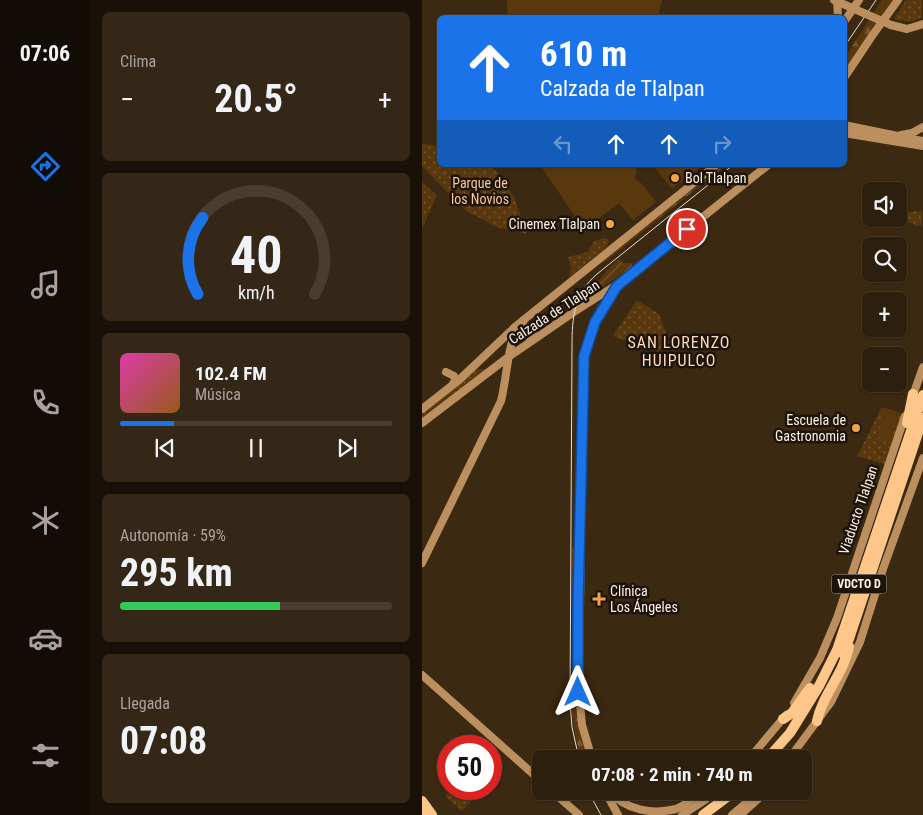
<!DOCTYPE html>
<html lang="es">
<meta charset="utf-8">
<style>
body{margin:0;font-family:"Roboto Condensed",sans-serif;background:#352717;color:#f1f3f6;height:100vh;display:flex;flex-direction:column;font-size:19px;white-space:nowrap}
*{box-sizing:border-box;margin:0}
p{font-size:16px;color:#a7a29e}
.icon{flex:none;width:28px;height:28px;fill:none;stroke:currentColor;stroke-width:2;stroke-linecap:round;stroke-linejoin:round}
.map{position:relative;flex:1;overflow:hidden}
.sheet{display:flex;flex-direction:column;gap:12px;padding:12px;background:#191108;width:332px}
.sheet>*{flex:none}
.hud{position:absolute;left:15px;top:15px;width:410px;height:152px;border-radius:8px;box-shadow:0 1px 4px #0004,0 0 0 1px #483d2e;background:#1a73e8;color:#fff;overflow:hidden}
.tools{position:absolute;left:440px;top:182px;display:grid;gap:10px}
.tools a{display:grid;place-items:center;width:45px;height:45px;border-radius:8px;background:#2d1f0e;box-shadow:0 1px 4px #0004,0 0 0 1px #483d2e;font-size:25px}
.speed{position:absolute;left:15px;top:735px;display:flex;gap:10px;font-size:25px;font-weight:700;text-align:center}
.speed>*{display:grid;place-content:center;width:65px;height:65px;border-radius:50%;background:#2d1f0e;box-shadow:0 1px 4px #0004,0 0 0 1px #483d2e;line-height:1}
.speed .limit{border:8px solid #d22;background:#fff;color:#111}
.pin{position:absolute;display:grid;place-items:center;width:42px;height:42px;color:#fff;margin:-21px;border:2px solid #fff;border-radius:50%;box-shadow:0 1px 5px #0007}
.me{position:absolute;width:55px;margin:-28px;rotate:0deg;stroke-linejoin:round;filter:drop-shadow(0 0 4px #0008)}
.turn{display:flex;align-items:center;gap:18px;height:105px;padding:0 20px;font-size:22px}
.turn .icon{width:65px;height:65px;stroke-width:2.5}
.turn b{display:block;font-size:35px;line-height:42px}
.lanes{display:flex;align-items:center;height:48px;padding:0 20px;background:#0003;justify-content:center;gap:25px;direction:ltr}
.lanes .off{opacity:.35}
.big{font-size:38px;font-weight:700;line-height:1.1}
.sheet .card{flex:1;display:flex;flex-direction:column;justify-content:center;gap:8px;min-width:0;padding:0 18px;border-radius:8px;background:#352717}
.sheet .dial{align-items:center;gap:0}
.dial svg{height:130px;overflow:visible;fill:none;stroke:#483d2e;stroke-width:7;stroke-linecap:round;text-anchor:middle}
.dial text{fill:#f1f3f6;stroke:none}
.song{display:flex;align-items:center;gap:15px}
.cover{width:60px;height:60px;border-radius:8px;background:linear-gradient(135deg,hsl(320 70% 55%),hsl(30 70% 35%))}
.played{height:5px;border-radius:2px;background:linear-gradient(90deg,#1a73e8 20%,#483d2e 20%)}
.keys{display:flex;justify-content:space-around;direction:ltr}
.heat{display:flex;justify-content:space-between;align-items:center;font-size:28px;direction:ltr}
.charge{height:8px;border-radius:4px;background:linear-gradient(90deg,#34c759 59%,#483d2e 0)}
.trip{position:absolute;left:110px;top:750px;width:280px;height:50px;border-radius:8px;background:#2d1f0e;box-shadow:0 1px 4px #0004,0 0 0 1px #483d2e;font-weight:700;line-height:50px;text-align:center}
main{display:flex;flex:1;min-height:0}
.menu{display:flex;flex-direction:column;width:90px;justify-content:space-around;align-items:center;background:#120c06;color:#a7a29e}
.menu .icon{width:35px;height:35px}
.menu .current{color:#1a73e8}
.menu b{font-size:22px;color:#f1f3f6}
.map>svg:first-child{display:block}
.grass{fill:url(#grass-dots)}
.forest{fill:url(#forest-firs)}
.garden{fill:url(#garden-furrows)}
.pitch{fill:#59380e}
.lines{fill:none;stroke-linecap:round;stroke-linejoin:round}
.secondary{stroke:#bc8f5e;stroke-width:8}
.highway{stroke:#fec689;stroke-width:10}
.tram{stroke:#eadcce;stroke-width:1}
.secondary-bridge{stroke:#bc8f5e;stroke-width:8}
.route-casing{stroke:#114b97;stroke-width:12}
.route{stroke:#1a73e8;stroke-width:9}
.poi-dot{fill:#f3a443;stroke:#1c140a;stroke-width:2}
.labels{text-anchor:middle;stroke-width:5;stroke-linejoin:round;paint-order:stroke}
.shield{fill:#1c140a;stroke:#baafa3;stroke-width:1}
.shield-label{font-size:12px;font-weight:bold;fill:#fef1e4}
.poi-label{font-size:14px;fill:#fef1e4;stroke:#1c140a;text-anchor:start}
.park-label{font-size:14px;fill:#fdc890;stroke:#1c140a}
.street-label{font-size:14px;fill:#fef1e4;stroke:#1c140a}
.quarter-label{font-size:16px;letter-spacing:1px;fill:#fddbb8;stroke:#1c140a}
</style>
<main>
<nav class="menu">
<b>07:06</b>
<svg class="icon current" aria-label="directions" viewBox="0 0 24 24"><path d="M12 3l9 9-9 9-9-9zM9 14v-3h6M13 9l2 2-2 2"/></svg>
<svg class="icon" aria-label="music" viewBox="0 0 24 24"><path d="M9 18V5l10-2v13"/><circle cx="6" cy="18" r="3"/><circle cx="16" cy="16" r="3"/></svg>
<svg class="icon" aria-label="phone" viewBox="0 0 24 24"><path d="M5 4h4l2 5-3 2q2 4 5 5l2-3 5 2v4C11 20 4 13 5 4z"/></svg>
<svg class="icon" aria-label="climate" viewBox="0 0 24 24"><path d="M12 3v18M4 7l16 10M4 17L20 7"/></svg>
<svg class="icon" aria-label="car" viewBox="0 0 24 24"><path d="M5 17H2v-5l4-1 3-4h7l3 4 3 1v5h-3M9 17h6M6 11h13"/><circle cx="7" cy="17" r="2"/><circle cx="17" cy="17" r="2"/></svg>
<svg class="icon" aria-label="filters" viewBox="0 0 24 24"><path d="M4 7h16M4 17h16"/><circle cx="9" cy="7" r="2"/><circle cx="15" cy="17" r="2"/></svg>
</nav>
<section class="sheet">
<div class="card"><p>Clima</p>
<div class="heat"><a>−</a><b class="big">20.5°</b><a>+</a></div>
</div>
<div class="card dial"><svg viewBox="0 0 100 80">
<path d="M14 69A42 42 0 1 1 86 69"/>
<path d="M14 69A42 42 0 0 1 17 22" stroke="#1a73e8"/>
<text x="50" y="56" font-size="32" font-weight="700">40</text>
<text x="50" y="72" font-size="11">km/h</text>
</svg></div>
<div class="card">
<div class="song"><i class="cover"></i><div><b>102.4 FM</b><p>Música</p></div></div>
<div class="played"></div>
<div class="keys"><svg class="icon" aria-label="previous" viewBox="0 0 24 24"><path d="M18 5L8 12l10 7zM5 5v14"/></svg><svg class="icon" aria-label="pause" viewBox="0 0 24 24"><path d="M8 5v14M16 5v14"/></svg><svg class="icon" aria-label="next" viewBox="0 0 24 24"><path d="M6 5l10 7-10 7zM19 5v14"/></svg></div>
</div>
<div class="card"><p>Autonomía · 59%</p><b class="big">295 km</b><div class="charge"></div></div>
<div class="card"><p>Llegada</p><b class="big">07:08</b></div>
</section>
<div class="map">
<svg width="501" height="815" viewBox="0 0 501 815">
<defs>
<pattern id="grass-dots" width="8" height="8" patternUnits="userSpaceOnUse" patternTransform="scale(1.25)"><rect width="8" height="8" fill="#59380e"/><path d="M2 2h.1M6 6h.1" fill="none" stroke="#725531" stroke-width="1.8" stroke-linecap="round"/></pattern>
<pattern id="forest-firs" width="22" height="20" patternUnits="userSpaceOnUse" patternTransform="scale(1.25)"><rect width="22" height="20" fill="#59380e"/><path d="M5 1l3.5 6h-7zM16 11l3.5 6h-7z" fill="#725531"/></pattern>
<pattern id="garden-furrows" width="10" height="10" patternUnits="userSpaceOnUse" patternTransform="scale(1.25)"><rect width="10" height="10" fill="#59380e"/><path d="M-1 1l2-2M0 10L10 0M9 11l2-2" fill="none" stroke="#725531"/></pattern>
</defs>
<rect width="100%" height="100%" fill="#3c2912"/>
<g class="grass">
<path d="M484 0H500V17C490 23 483 22 472 19Z"/>
<path d="M0 144 17 146 18 165H67L75 172 92 197 105 234 75 227 44 211 0 166Z"/>
<path d="M0 182 15 195 0 228Z"/>
<path d="M500 211V225L495 226 476 217V213Z"/>
<path d="M182 238 187 240 185 247 147 277 149 267 146 257 166 252 172 241Z"/>
<path d="M215 300 237 314 245 336 237 352 191 336Z"/>
<path d="M55 369H66L0 422V412Z"/>
<path d="M460 407 482 414 465 465 435 456Z"/>
<path d="M30 789H60L40 811 23 796Z"/>
</g>
<g class="forest">
<path d="M460 0H473L423 72V57Z"/>
<path d="M302 165H304L184 261 172 267Z"/>
<path d="M150 547H155V684L169 759H159L154 739 150 714Z"/>
</g>
<path class="garden" d="M197 259 201 263H210V267L157 303C161 295 167 292 173 285 181 276 187 267 197 259Z"/>
<g class="pitch">
<path d="M85 0H240L236 17 86 18Z"/>
<path d="M118 165H215L213 179 219 183 234 202 211 220 197 203 164 228 155 219Z"/>
<path d="M231 165H276L278 167 250 189Z"/>
<path d="M463 408 478 413 468 440 455 436Z"/>
</g>
<g class="lines">
<g class="secondary">
<path d="M415 0 416 18"/>
<path d="M422 22 437 0"/>
<path d="M469 25 485 29 501 24"/>
<path d="M422 78 450 36 476 0"/>
<path d="M422 125 501 141"/>
<path d="M422 133 501 146"/>
<path d="M479 135 490 133 501 127"/>
<path d="M102 320 99 327C101 336 107 338 116 336"/>
<path d="M24 372 32 376 33 380 31 384"/>
<path d="M490 398 501 367"/>
<path d="M0 409 37 380 94 326 294 165"/>
<path d="M0 423 85 358 152 312 202 280 346 165"/>
<path d="M0 563 79 401C85 377 85 352 94 328"/>
<path d="M0 675 119 781"/>
<path d="M372 703 398 658 415 618 483 416"/>
<path d="M170 759 160 725 157 692 161 363C164 334 179 309 195 286"/>
<path d="M327 759 364 715"/>
<path d="M367 759 409 702 438 642 461 569 501 458"/>
<path d="M130 791 157 815"/>
<path d="M183 791 196 815"/>
<path d="M187 791C204 810 230 815 254 809 264 805 272 798 280 791"/>
<path d="M260 815 283 800 293 791"/>
<path d="M310 815 338 791"/>
<path d="M318 815 345 791"/>
</g>
<g class="highway">
<path d="M485 423 491 394"/>
<path d="M420 653 427 639 501 418"/>
<path d="M361 719 370 713 388 688"/>
<path d="M395 721C400 695 422 674 427 646"/>
<path d="M345 759 368 733 397 686 415 650 501 395"/>
<path d="M0 801 10 815"/>
<path d="M0 813 1 815"/>
<path d="M281 815 313 791"/>
</g>
<g class="tram">
<path d="M422 47 454 0"/>
<path d="M157 759 150 727 148 702 150 346C150 317 152 294 175 274L311 165"/>
<path d="M166 791 179 815"/>
</g>
<path class="secondary-bridge" d="M412 0 469 25"/>
</g>
<g class="lines">
<defs>
<path id="route" d="M156 692V603L162 356 173 322 195 286 265 229"/>
</defs>
<use href="#route" class="route-casing"/>
<use href="#route" class="route"/>
</g>
<g class="poi-dot">
<circle cx="253" cy="178" r="5"/>
<circle cx="188" cy="224" r="5"/>
<circle cx="434" cy="428" r="5"/>
<path d="M174.5 591.5h5v5h5v5h-5v5h-5v-5h-5v-5h5z"/>
</g>
<g class="labels">
<rect class="shield" x="409.5" y="574.5" width="55" height="19" rx="4"/>
<g class="shield-label">
<text x="437" y="588">VDCTO D</text>
</g>
<g class="poi-label">
<text x="263" y="183">Bol Tlalpan</text>
<text x="178" y="229" text-anchor="end">Cinemex Tlalpan</text>
<text x="424" y="425" text-anchor="end">Escuela de<tspan x="424" dy="16">Gastronomia</tspan></text>
<text x="188" y="596">Clínica<tspan x="188" dy="16">Los Ángeles</tspan></text>
</g>
<g class="park-label">
<text x="58" y="188">Parque de<tspan x="58" dy="16">los Novios</tspan></text>
</g>
<g class="street-label">
<text transform="translate(132 312) rotate(-33)" y="5">Calzada de Tlalpan</text>
<text transform="translate(436 510) rotate(-71)" y="5">Viaducto Tlalpan</text>
</g>
<g class="quarter-label">
<text x="257" y="348">SAN LORENZO<tspan x="257" dy="18">HUIPULCO</tspan></text>
</g>
</g>
</svg>
<div class="tools">
<a><svg class="icon" aria-label="sound" viewBox="0 0 24 24"><path d="M4 9h4l5-4v14l-5-4H4zM17 9q2 3 0 6"/></svg></a>
<a><svg class="icon" aria-label="search" viewBox="0 0 24 24"><circle cx="10" cy="10" r="6"/><path d="M15 15l6 6"/></svg></a>
<a>+</a>
<a>−</a>
</div>
<div class="speed"><div class="limit">50</div></div>
<div class="pin" style="left:265px;top:229px;background:#d93025"><svg class="icon" aria-label="arrive" viewBox="0 0 24 24"><path d="M6 21V4h12l-3 4 3 4H6"/></svg></div>
<svg class="me" style="left:156px;top:692px" viewBox="-20 -20 40 40"><path d="M0-17L14 15 0 8-14 15z" fill="#1a73e8" stroke="#fff" stroke-width="4"/></svg>
<div class="trip">07:08 · 2 min · 740 m</div>
<div class="hud">
<div class="turn"><svg class="icon" aria-label="ahead" viewBox="0 0 24 24"><path d="M12 20V5M6 11l6-6 6 6"/></svg><div><b>610 m</b>Calzada de Tlalpan</div></div>
<div class="lanes"><svg class="icon off" aria-label="left" viewBox="0 0 24 24"><path d="M17 20v-9H6M10 6l-5 5 5 5"/></svg><svg class="icon" aria-label="ahead" viewBox="0 0 24 24"><path d="M12 20V5M6 11l6-6 6 6"/></svg><svg class="icon" aria-label="ahead" viewBox="0 0 24 24"><path d="M12 20V5M6 11l6-6 6 6"/></svg><svg class="icon off" aria-label="right" viewBox="0 0 24 24"><path d="M7 20v-9h11M14 6l5 5-5 5"/></svg></div>
</div>
</div>
</main>
